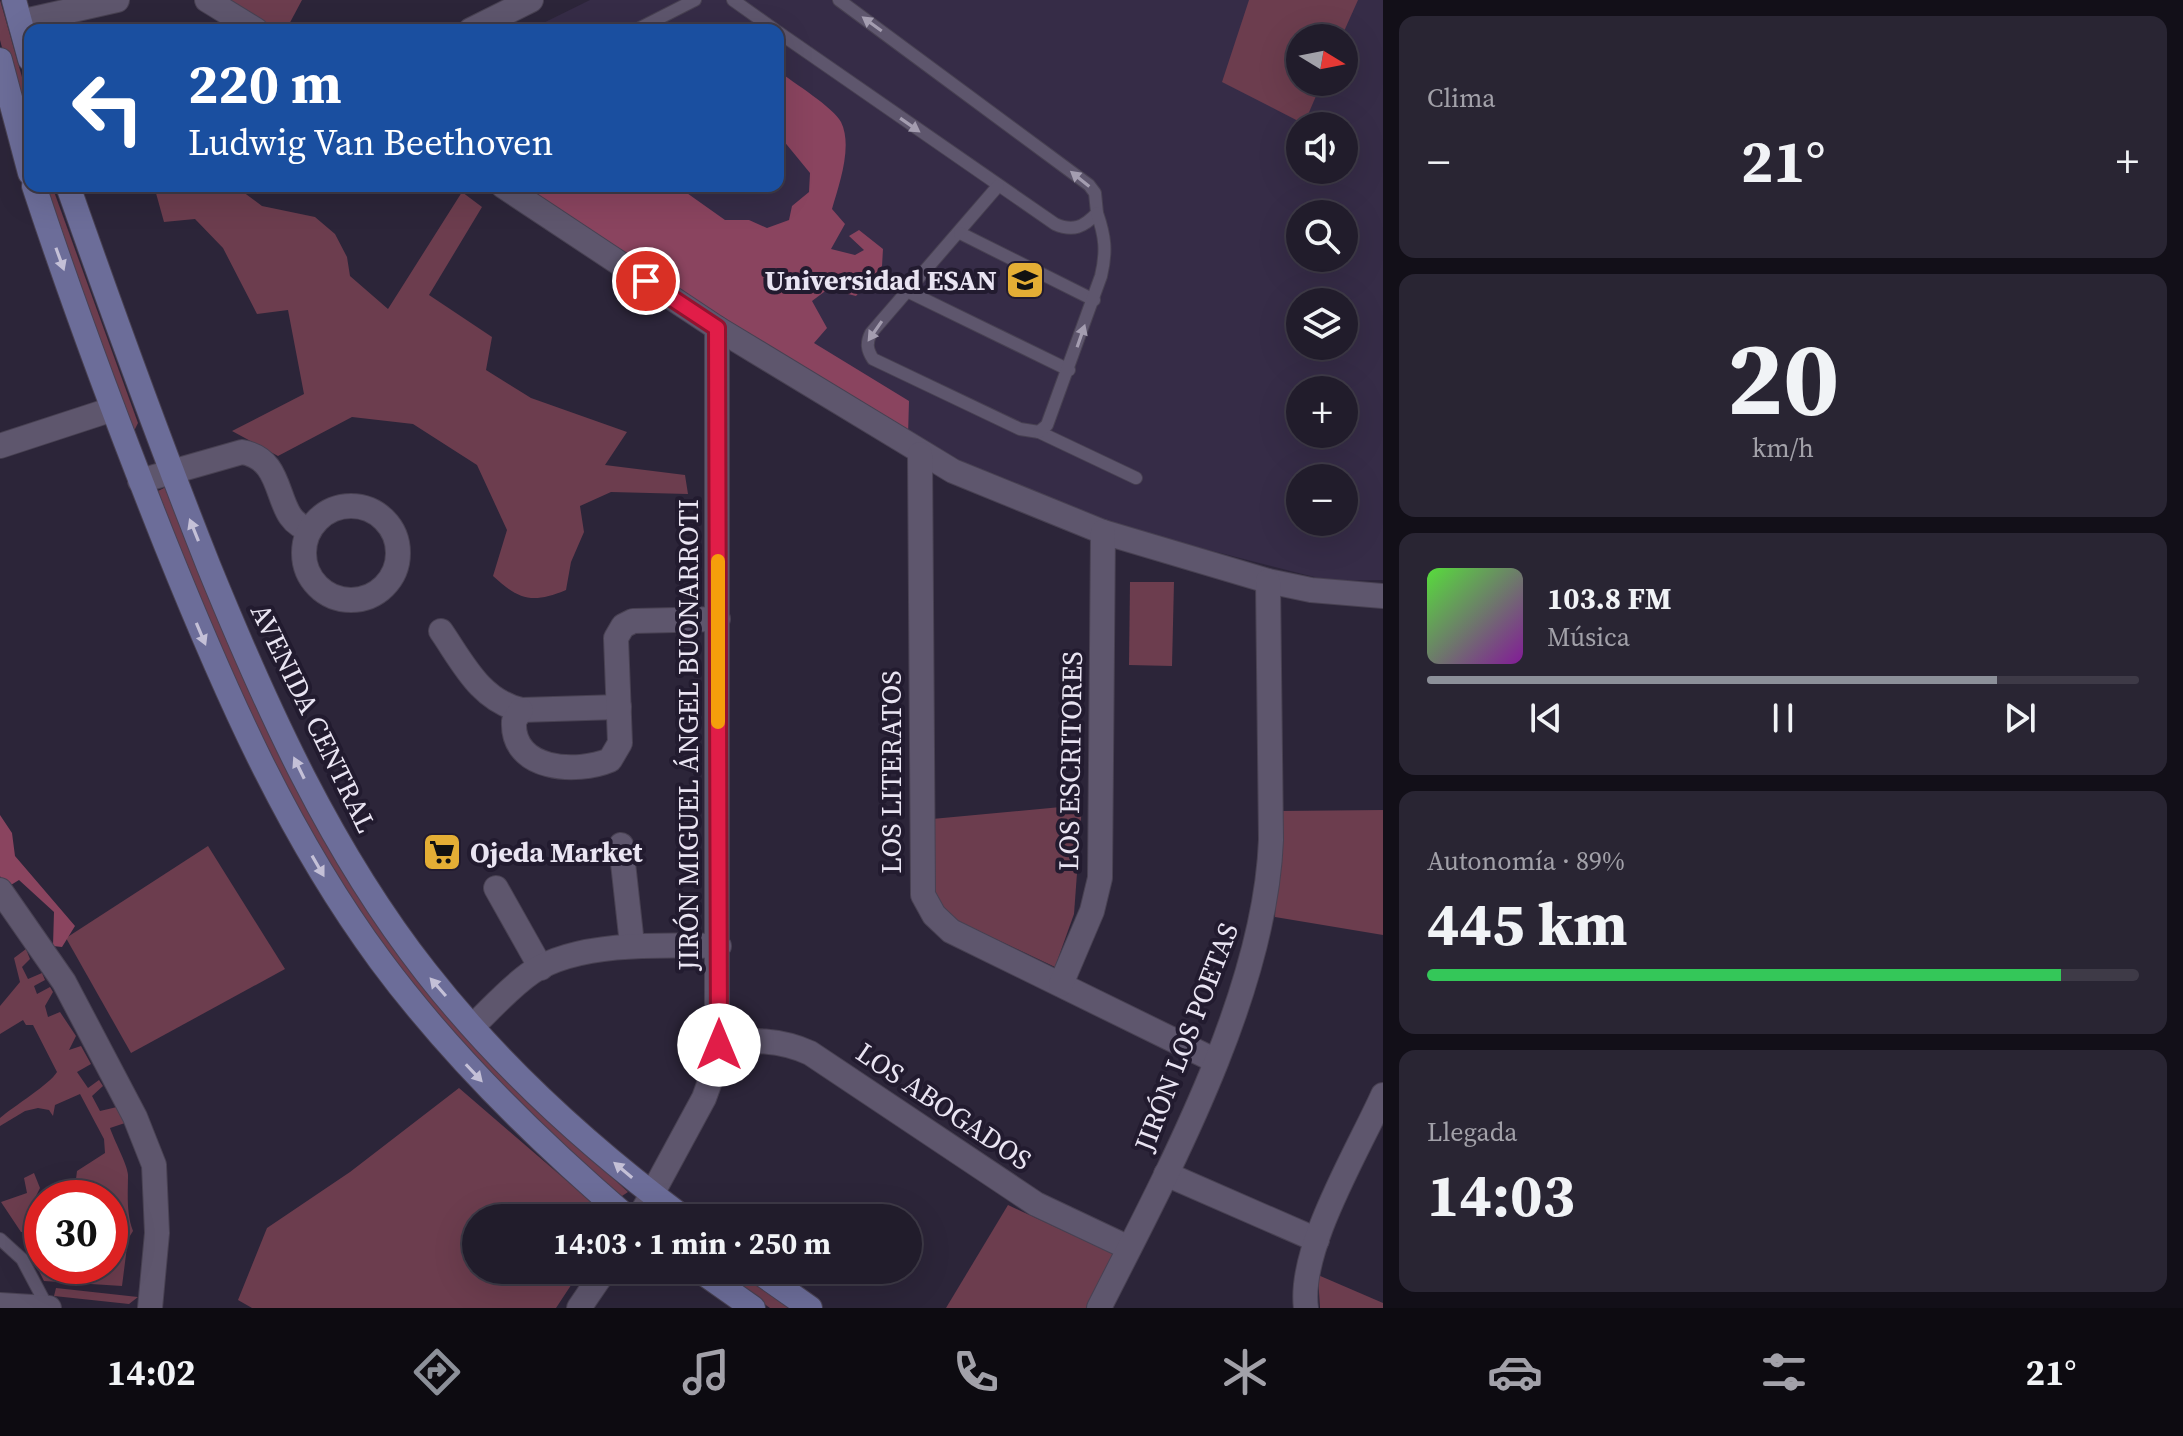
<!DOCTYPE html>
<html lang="es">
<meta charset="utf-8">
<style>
body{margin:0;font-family:"Source Serif 4",serif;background:#292533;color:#f1f3f6;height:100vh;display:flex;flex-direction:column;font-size:30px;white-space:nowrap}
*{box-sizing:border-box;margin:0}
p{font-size:26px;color:#a2a1a9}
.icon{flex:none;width:44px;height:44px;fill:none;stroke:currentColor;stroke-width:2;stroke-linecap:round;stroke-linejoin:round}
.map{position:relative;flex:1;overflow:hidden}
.panel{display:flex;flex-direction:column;gap:16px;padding:16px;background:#120f18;width:800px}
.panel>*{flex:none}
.guide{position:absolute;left:24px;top:24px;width:760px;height:168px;border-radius:16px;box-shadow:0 8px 32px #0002,0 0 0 2px #3e3a47;background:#1a4fa0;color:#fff;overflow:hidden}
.needle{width:52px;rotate:100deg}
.buttons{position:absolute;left:1286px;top:24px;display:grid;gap:16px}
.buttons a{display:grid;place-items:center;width:72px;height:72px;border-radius:50%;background:#211c2b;box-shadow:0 8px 32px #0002,0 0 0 2px #3e3a47;font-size:40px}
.speed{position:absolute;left:24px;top:1180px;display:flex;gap:16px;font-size:40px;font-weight:700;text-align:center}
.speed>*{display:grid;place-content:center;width:104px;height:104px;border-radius:50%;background:#211c2b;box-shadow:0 8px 32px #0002,0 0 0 2px #3e3a47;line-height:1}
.speed .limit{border:12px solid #d22;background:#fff;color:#111}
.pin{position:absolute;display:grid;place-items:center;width:68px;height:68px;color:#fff;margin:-34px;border:4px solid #fff;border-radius:50%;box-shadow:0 2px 8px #0007}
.me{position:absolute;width:88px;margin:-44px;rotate:0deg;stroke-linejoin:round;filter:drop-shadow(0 0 6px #0008)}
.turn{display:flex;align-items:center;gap:28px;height:168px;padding:0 32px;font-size:36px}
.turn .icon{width:104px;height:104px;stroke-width:2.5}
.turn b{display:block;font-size:56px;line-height:68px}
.big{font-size:60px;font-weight:700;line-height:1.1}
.panel .tile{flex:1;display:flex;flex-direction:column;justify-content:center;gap:12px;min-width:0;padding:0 28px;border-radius:16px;background:#292533}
.panel .dial{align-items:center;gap:0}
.dial b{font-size:104px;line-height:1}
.song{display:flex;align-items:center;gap:24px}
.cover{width:96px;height:96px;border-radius:12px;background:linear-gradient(135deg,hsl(110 70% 55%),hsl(290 70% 35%))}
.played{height:8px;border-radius:4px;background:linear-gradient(90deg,#8c9099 80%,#3e3a47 80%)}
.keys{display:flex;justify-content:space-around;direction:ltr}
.heat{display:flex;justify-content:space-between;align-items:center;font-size:44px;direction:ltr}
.charge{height:12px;border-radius:6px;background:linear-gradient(90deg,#34c759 89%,#3e3a47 0)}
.trip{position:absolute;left:462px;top:1204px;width:460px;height:80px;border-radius:40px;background:#211c2b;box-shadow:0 8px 32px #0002,0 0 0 2px #3e3a47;font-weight:700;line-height:80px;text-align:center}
.menu{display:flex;height:128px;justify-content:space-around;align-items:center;background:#0d0b11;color:#a2a1a9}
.menu .icon{width:56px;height:56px}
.menu .current{color:#8c9099}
.menu b{font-size:36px;color:#f1f3f6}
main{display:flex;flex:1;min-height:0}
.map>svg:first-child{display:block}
.built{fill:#362c47;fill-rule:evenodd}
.green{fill:#6c3d4e}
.forest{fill:#8a445f}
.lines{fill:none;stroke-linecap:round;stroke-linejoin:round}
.lane-casing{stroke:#484152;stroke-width:14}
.street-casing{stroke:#484152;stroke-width:26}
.secondary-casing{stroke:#484152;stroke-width:26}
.lane{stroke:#5e566d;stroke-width:12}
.street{stroke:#5e566d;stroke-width:24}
.secondary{stroke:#6c6d99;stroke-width:24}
.oneway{fill:#a49db0}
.oneway2{fill:#c4c0d7}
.route-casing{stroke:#92132f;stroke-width:20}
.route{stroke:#e11d48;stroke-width:14}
.slow{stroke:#f59e0b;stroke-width:14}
.labels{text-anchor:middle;stroke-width:8;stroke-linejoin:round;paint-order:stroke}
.poi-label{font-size:28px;font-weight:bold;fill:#e9e4f2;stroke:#221b2f;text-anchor:end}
.street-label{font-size:28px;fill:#e9e4f2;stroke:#221b2f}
</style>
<main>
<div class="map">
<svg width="1383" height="1308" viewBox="0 0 1383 1308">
<rect width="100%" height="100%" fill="#2c2539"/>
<path class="built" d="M590 0H1383V580L1330 581 1127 529 965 463 798 367 523 186H778V30H529ZM1300 38H1344V82H1300ZM1300 126H1344V170H1300ZM1300 214H1344V258H1300ZM1300 302H1344V346H1300ZM1300 390H1344V434H1300ZM1300 478H1344V522H1300Z"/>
<g class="green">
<path d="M0 0 30 105V152L0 40Z"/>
<path d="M219 0H302L286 30H264Z"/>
<path d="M1249 0H1358L1341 38H1300V82H1322L1304 124 1222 82Z"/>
<path d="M39 186H52L138 423 134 431H126Z"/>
<path d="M154 186H235L262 206 315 217 335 234 347 257 350 276 388 309 462 192 482 207 429 295 492 337 486 370 531 398 627 432 605 465 685 475 688 494 611 492 580 506 584 532 571 562 566 590C532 604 519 600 493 576L507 530 477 465 413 424 352 417 278 456 232 431 304 394 288 310 257 314 223 248 195 219 164 222Z"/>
<path d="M166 487 206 581 446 1009 496 1071 628 1192 619 1198 484 1074 350 906 255 734 152 494Z"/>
<path d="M1130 582H1174L1172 666 1129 665Z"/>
<path d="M1082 805 1074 914 1055 967 943 914 929 886 932 819Z"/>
<path d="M1383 810V935L1275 917 1279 811Z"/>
<path d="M208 846 285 969 131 1053 66 938Z"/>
<path d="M26 949 30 959 22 967 28 979 42 973 45 980 34 986 37 994 50 987 53 992 45 1006 48 1017 60 1012 76 1036 69 1050 81 1046 91 1064 77 1072 88 1088 99 1080 103 1086 92 1096 100 1111 117 1107 125 1123 110 1128C114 1140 128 1166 128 1175 128 1192 126 1213 133 1231L128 1239 122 1286 44 1281 34 1261C48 1275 55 1278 75 1272L76 1267H110L116 1259 119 1200 81 1198 77 1192 65 1188 76 1179 77 1171 105 1153 104 1139 80 1094 55 1105 53 1116 49 1110 38 1108 25 1111 0 1126V1118C14 1106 50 1084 57 1072L33 1025H26L23 1020 0 1034V1006L20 982 14 958Z"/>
<path d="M459 1088 610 1218H476V1270H581L556 1308H252L238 1300 267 1228 350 1172Z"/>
<path d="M34 1173 40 1188 29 1210 30 1232H21L1 1202 27 1193 24 1178Z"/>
<path d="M1008 1205 1113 1254 1086 1308H946Z"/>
<path d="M716 1270H744L798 1308H770Z"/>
<path d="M1318 1275 1383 1303V1308H1320Z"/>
<path d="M56 1288 138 1297 129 1304 54 1296Z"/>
</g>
<g class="forest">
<path d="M778 71C793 82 834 108 841 122 853 146 839 185 832 209L845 224 831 249 855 255 864 250 849 236 859 230 883 249 882 266 856 296 828 289 812 301 827 328 814 343 909 401 908 436 516 186H677L725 220H749L767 228 789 220 792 206 809 192 810 173 778 134Z"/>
<path d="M0 815 12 833 15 856 75 926 62 947 53 946 54 912 19 880 6 888 0 876Z"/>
</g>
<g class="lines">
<defs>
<g id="lane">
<path d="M733 0 775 30"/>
<path d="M636 30 695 0"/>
<path d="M778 32 1055 224C1073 232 1084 227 1097 213L1095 193 1089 185 839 0"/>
<path d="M998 186 871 333C866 343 867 350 873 359L1020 429 1039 432 1136 478"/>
<path d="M960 233 1094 300"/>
<path d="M909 292 1069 370"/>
<path d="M1039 432 1047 425 1101 276C1107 251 1105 236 1097 213"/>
<path d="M0 1239 22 1259 48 1308"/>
</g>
<g id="street">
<path d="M207 0 256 30"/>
<path d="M20 22 117 0"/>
<path d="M471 30 531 0"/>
<path d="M503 186 717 328 953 471 1103 532 1268 581 1311 590 1383 596"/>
<path d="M0 446 113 409"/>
<path d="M920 454 923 895 934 915 951 931 1214 1060"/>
<path d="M140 481 242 452C290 460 271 522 310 529"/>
<circle cx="351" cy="553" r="47"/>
<path d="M441 631C463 663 480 700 521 710L619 707"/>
<path d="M521 710 514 721C511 771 577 774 610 760L620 743 616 638 623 626 633 621 718 619"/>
<path d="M621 845 632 944"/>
<path d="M496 888 541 968"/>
<path d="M0 890 64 982 135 1117 154 1165 157 1233 150 1308"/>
<path d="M1061 984 1092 911 1100 878 1103 532"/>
<path d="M473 1026C492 1008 510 987 532 972 579 941 664 945 719 946"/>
<path d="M719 1045C749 1038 782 1040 810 1053L1036 1204 1129 1248"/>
<path d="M1166 1174 1317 1240"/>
<path d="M639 1218 704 1098 717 1062V328"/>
<path d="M0 1305 49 1308"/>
<path d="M579 1308 605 1270"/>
<path d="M1099 1308C1168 1172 1265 994 1271 840L1268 581"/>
<path d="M1306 1308C1298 1249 1358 1151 1383 1095"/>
</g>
<g id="secondary">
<path d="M14 0 30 59"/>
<path d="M0 60 30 173"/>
<path d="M34 186C74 307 119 427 166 545 224 689 287 834 380 960 451 1056 537 1140 628 1218"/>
<path d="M68 186C113 314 159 441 209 567 267 709 331 851 426 972 498 1064 590 1148 684 1218"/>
<path d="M699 1270 753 1308"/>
<path d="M756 1270 810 1308"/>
</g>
</defs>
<use href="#lane" class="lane-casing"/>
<use href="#street" class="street-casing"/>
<use href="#secondary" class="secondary-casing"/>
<use href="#lane" class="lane"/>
<use href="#street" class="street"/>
<use href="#secondary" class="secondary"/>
</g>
<defs><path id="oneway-solid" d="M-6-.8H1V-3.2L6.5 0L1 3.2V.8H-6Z" transform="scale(2)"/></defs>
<g class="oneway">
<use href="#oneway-solid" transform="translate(872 24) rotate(-144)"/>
<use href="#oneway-solid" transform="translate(910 125) rotate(35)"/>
<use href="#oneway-solid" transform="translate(1080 179) rotate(-141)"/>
<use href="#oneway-solid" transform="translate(875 331) rotate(125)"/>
<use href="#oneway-solid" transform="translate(1081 336) rotate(-71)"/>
</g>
<g class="oneway2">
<use href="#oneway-solid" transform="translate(60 259) rotate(70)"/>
<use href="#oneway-solid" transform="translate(194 530) rotate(-112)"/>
<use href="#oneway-solid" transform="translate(201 634) rotate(67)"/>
<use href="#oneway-solid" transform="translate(299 768) rotate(-116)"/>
<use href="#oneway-solid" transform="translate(318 866) rotate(60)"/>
<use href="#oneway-solid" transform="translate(438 987) rotate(-131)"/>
<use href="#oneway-solid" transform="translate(474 1073) rotate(47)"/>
<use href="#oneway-solid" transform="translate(623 1170) rotate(-140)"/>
</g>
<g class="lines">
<defs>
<path id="route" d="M646 281 717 328 719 1045"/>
</defs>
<use href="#route" class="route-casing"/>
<use href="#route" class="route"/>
<path class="slow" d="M718 561V722"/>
</g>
<defs>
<symbol id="university-square" viewBox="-11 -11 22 22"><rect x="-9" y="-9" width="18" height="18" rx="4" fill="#e4ae35" stroke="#221b2f"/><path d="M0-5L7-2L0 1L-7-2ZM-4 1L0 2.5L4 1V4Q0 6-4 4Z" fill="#111"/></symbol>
<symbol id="supermarket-square" viewBox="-11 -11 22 22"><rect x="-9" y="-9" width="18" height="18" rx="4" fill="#e4ae35" stroke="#221b2f"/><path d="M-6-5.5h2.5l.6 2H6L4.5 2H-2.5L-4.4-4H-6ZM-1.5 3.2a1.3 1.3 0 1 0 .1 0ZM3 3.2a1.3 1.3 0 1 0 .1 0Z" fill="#111"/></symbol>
</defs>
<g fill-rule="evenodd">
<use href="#university-square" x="1003" y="258" width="44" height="44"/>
<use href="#supermarket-square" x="420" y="830" width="44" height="44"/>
</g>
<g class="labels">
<g class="poi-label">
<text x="997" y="290">Universidad ESAN</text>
<text x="470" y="862" text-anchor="start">Ojeda Market</text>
</g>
<g class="street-label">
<text transform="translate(314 718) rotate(64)" y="10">AVENIDA CENTRAL</text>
<text transform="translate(688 735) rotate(-90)" y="10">JIRÓN MIGUEL ÁNGEL BUONARROTI</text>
<text transform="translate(1070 761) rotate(-89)" y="10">LOS ESCRITORES</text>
<text transform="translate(891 772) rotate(-90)" y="10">LOS LITERATOS</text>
<text transform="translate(1186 1037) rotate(-69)" y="10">JIRÓN LOS POETAS</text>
<text transform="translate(944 1106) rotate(34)" y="10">LOS ABOGADOS</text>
</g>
</g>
</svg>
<div class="buttons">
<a><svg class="needle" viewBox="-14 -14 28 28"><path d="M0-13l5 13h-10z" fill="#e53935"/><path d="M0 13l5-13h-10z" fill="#a2a1a9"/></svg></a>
<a><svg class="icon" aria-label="sound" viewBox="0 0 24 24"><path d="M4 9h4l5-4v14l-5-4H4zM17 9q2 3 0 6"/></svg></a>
<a><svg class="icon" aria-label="search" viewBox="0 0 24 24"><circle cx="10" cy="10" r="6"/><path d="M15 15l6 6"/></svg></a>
<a><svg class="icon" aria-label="layers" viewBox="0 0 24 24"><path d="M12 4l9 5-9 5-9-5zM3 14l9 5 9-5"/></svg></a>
<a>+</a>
<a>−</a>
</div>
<div class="speed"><div class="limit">30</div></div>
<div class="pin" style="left:646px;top:281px;background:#d93025"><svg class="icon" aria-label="arrive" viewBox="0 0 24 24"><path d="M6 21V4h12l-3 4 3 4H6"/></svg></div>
<svg class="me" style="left:719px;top:1045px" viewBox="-20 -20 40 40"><circle r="19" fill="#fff"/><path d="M0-13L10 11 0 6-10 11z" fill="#e11d48"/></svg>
<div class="trip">14:03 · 1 min · 250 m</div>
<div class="guide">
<div class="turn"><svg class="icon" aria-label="left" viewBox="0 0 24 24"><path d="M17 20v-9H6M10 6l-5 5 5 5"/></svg><div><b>220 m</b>Ludwig Van Beethoven</div></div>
</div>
</div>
<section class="panel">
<div class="tile"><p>Clima</p>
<div class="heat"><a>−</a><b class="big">21°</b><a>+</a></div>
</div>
<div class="tile dial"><b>20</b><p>km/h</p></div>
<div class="tile">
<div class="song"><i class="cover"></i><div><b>103.8 FM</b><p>Música</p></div></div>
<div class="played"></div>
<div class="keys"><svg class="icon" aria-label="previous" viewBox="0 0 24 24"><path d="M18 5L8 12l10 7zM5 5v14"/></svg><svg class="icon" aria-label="pause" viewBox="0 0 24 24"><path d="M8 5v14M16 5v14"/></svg><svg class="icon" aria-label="next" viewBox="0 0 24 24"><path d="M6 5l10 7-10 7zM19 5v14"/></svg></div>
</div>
<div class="tile"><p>Autonomía · 89%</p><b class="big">445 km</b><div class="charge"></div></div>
<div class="tile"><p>Llegada</p><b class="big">14:03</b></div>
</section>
</main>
<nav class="menu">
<b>14:02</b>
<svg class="icon current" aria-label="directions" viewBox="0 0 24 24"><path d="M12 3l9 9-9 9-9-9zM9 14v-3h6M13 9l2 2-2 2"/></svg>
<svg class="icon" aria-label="music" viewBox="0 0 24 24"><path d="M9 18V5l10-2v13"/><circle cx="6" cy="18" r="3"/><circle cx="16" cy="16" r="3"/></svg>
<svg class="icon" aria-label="phone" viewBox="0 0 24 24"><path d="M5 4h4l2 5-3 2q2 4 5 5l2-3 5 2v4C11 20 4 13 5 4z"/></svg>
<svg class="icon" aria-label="climate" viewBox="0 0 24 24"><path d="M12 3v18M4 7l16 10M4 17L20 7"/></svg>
<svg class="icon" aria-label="car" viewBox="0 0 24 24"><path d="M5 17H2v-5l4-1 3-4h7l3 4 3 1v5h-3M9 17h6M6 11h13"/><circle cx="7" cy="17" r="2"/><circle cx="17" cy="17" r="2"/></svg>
<svg class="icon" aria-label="filters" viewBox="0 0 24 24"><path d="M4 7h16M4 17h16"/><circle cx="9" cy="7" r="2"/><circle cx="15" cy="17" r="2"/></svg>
<b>21°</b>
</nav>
